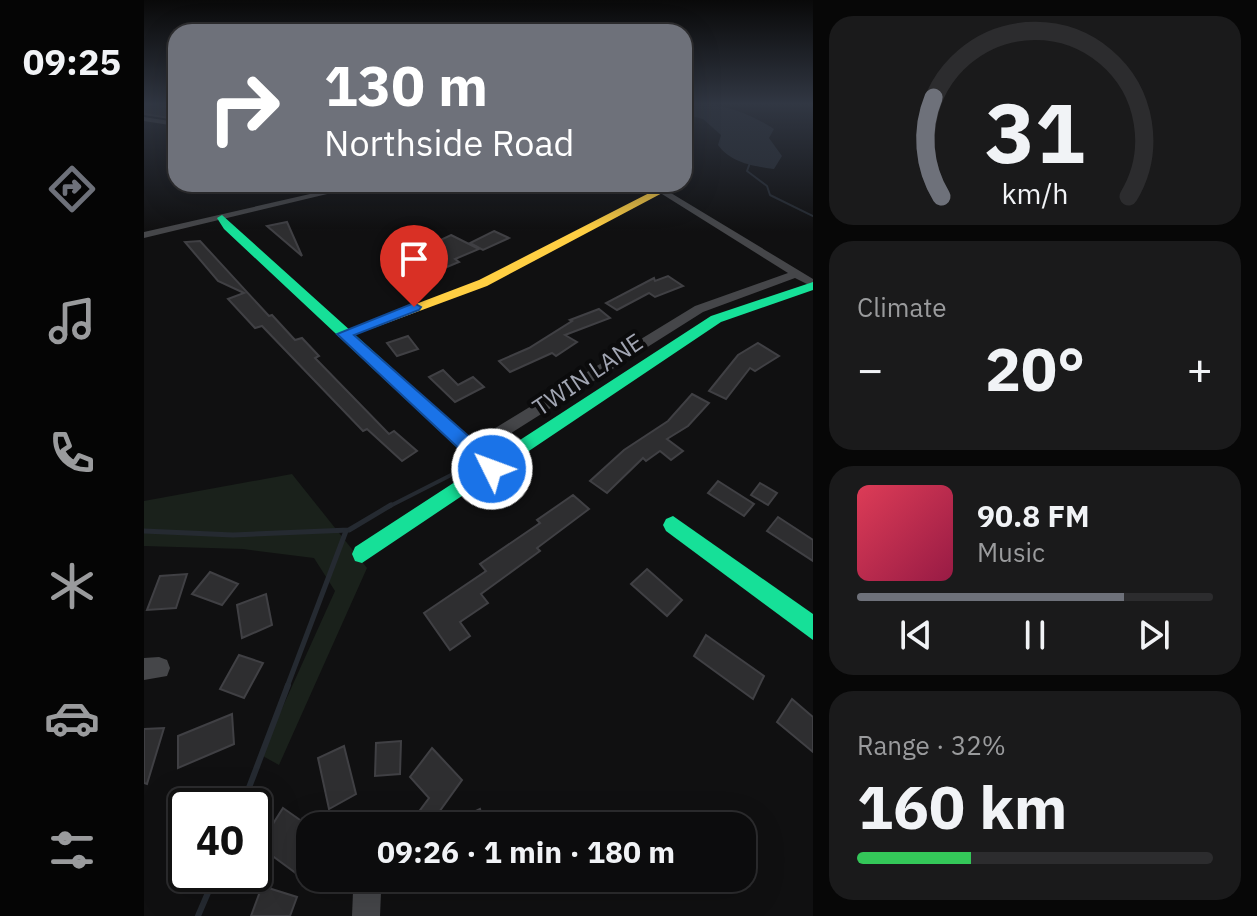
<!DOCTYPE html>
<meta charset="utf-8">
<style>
body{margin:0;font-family:"IBM Plex Sans",sans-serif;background:#1a1a1b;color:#f1f3f6;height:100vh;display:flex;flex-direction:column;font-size:30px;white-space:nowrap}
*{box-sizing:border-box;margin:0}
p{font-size:26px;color:#9a9b9d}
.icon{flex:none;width:44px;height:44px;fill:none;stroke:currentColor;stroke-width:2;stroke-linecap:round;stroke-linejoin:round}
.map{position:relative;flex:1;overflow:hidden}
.drawer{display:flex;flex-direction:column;gap:16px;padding:16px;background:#070707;width:444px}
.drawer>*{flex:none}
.hud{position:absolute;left:24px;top:24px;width:524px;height:168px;border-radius:24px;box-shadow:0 8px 32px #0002,0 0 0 2px #2c2c2e;background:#6e717a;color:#fff;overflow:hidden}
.speed{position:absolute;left:24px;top:788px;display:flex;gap:16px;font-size:40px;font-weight:700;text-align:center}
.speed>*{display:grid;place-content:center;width:104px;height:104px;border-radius:50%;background:#0c0c0d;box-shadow:0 8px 32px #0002,0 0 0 2px #2c2c2e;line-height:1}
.speed .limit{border:4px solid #111;border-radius:12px;background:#fff;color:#111}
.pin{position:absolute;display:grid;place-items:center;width:68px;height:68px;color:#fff;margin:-82px -34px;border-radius:50% 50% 50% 0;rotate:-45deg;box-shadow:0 0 8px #0007}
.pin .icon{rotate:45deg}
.me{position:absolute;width:88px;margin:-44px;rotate:312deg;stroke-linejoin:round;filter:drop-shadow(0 0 6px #0008)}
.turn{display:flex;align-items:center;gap:28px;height:168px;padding:0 24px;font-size:36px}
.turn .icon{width:104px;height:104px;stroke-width:2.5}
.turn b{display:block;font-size:56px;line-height:68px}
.big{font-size:60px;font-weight:700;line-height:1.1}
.drawer .card{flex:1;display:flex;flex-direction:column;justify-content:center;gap:12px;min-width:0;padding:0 28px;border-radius:24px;background:#1a1a1b}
.drawer .dial{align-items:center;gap:0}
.dial svg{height:208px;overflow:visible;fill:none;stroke:#2c2c2e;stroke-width:7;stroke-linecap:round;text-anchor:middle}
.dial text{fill:#f1f3f6;stroke:none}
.song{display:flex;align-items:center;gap:24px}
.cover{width:96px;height:96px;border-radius:12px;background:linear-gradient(135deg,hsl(350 70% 55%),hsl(340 70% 35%))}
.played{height:8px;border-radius:4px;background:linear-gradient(90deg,#6e717a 75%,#2c2c2e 75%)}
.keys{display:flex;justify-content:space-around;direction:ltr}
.heat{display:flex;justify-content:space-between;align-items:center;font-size:44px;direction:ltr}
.charge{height:12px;border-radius:6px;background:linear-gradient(90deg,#34c759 32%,#2c2c2e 0)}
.trip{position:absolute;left:152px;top:812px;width:460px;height:80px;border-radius:24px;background:#0c0c0d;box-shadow:0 8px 32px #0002,0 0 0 2px #2c2c2e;font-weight:700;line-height:80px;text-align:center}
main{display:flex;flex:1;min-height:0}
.tabs{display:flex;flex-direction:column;width:144px;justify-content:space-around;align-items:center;background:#050505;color:#9a9b9d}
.tabs .icon{width:56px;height:56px}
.tabs .active{color:#6e717a}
.tabs b{font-size:36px;color:#f1f3f6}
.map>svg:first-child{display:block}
.green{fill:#1a211b}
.water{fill:#252a31}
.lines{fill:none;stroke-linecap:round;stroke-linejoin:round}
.stream-far3{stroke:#252a31;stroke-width:2}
.stream-far2{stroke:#252a31;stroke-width:4}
.stream-far1{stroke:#252a31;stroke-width:5}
.stream{stroke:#252a31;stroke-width:6}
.building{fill:#2e2e30;stroke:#404044;stroke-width:2}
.street{fill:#454649;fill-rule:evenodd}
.fast{fill:#16e098;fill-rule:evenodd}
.slow{fill:#ffcf43;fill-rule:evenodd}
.route{fill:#1a73e8;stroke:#114b97;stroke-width:2}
.labels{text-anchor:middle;stroke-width:8;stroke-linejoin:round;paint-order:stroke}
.street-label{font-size:24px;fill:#a1a5b2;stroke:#0b0b0c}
</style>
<main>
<nav class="tabs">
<b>09:25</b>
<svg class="icon active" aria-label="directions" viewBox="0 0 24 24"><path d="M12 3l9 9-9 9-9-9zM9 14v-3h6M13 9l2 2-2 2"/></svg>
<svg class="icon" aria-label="music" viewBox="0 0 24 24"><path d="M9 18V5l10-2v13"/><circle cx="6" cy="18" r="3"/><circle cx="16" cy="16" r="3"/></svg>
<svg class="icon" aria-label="phone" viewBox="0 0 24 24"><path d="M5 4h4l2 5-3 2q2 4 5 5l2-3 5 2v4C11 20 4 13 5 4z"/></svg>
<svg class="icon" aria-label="climate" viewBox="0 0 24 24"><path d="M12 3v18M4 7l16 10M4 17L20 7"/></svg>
<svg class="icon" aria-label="car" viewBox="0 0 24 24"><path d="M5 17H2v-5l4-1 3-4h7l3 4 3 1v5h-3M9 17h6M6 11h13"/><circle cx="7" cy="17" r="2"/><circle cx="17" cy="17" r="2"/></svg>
<svg class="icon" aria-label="filters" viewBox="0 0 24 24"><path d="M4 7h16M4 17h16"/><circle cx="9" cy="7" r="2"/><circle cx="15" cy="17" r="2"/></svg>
</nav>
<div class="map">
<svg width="669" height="916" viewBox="0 0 669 916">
<rect width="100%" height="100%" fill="#101011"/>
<path class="green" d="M148 474 223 568 135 765 117 755 191 591 170 558 99 549 0 546V501Z"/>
<path class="water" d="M540 103C574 103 601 110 630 129L625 138 638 156 630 169C609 166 587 163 574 145L577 135 559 119 540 114Z"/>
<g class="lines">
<path class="stream-far3" d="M607 160 603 171 623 186 626 195 669 216"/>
<path class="stream-far2" d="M244 507 315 471"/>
<g class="stream-far1">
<path d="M0 531 89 535 205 530 247 505"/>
<path d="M143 687 202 531"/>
</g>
<g class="stream">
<path d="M98 806 144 685"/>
<path d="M54 916 72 874"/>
</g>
</g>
<g class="building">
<path d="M0 103 32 108V119L0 114Z"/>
<path d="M143 222 158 256 123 226Z"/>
<path d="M350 231 365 238 339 250 326 243Z"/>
<path d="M307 235 335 249 311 259 315 262 298 269 273 251Z"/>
<path d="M56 241 125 316 128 315 151 340 158 338 175 356 171 358 245 434 250 431 273 451 258 461 223 429 219 431 118 326 111 328 84 299 100 293 74 281 41 242Z"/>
<path d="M524 276 539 286 511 297 505 293 473 310 462 303 510 278 511 281Z"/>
<path d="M455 309 466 318 421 335 433 342 412 356 408 353 366 372 355 361 385 348 428 321 426 320Z"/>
<path d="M264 336 274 349 253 356 243 343Z"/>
<path d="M614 343 635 356 611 371 606 368 582 399 565 391 594 355Z"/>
<path d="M299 370 314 385 329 377 340 387 311 402 285 377Z"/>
<path d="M548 394 565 403 544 426 523 439 539 451 527 460 516 451 502 461 499 458 463 493 446 481 480 450 524 421Z"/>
<path d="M574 481 610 504 600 516 564 493Z"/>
<path d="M616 483 633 493 624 505 607 495Z"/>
<path d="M429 495 445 509 393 548 396 551 337 594 344 603 316 622 326 636 306 650 280 613 342 571 336 564 396 523 393 520Z"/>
<path d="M634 517 669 540V561L623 531Z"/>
<path d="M503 569 538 600 523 616 487 584Z"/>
<path d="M66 572 94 584 78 605 48 594Z"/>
<path d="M43 574 32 608 3 610 16 576Z"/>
<path d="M122 594 128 625 98 638 93 605Z"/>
<path d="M562 635 620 676 609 699 550 656Z"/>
<path d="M95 655 119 663 100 698 76 689Z"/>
<path d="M648 699 669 717V752L633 722Z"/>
<path d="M88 714 90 744 34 768V736Z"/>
<path d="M20 728 3 784 0 783V729Z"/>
<path d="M257 741 256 774 231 776 232 743Z"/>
<path d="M200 746 212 794 185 809 174 758Z"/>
<path d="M288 748 318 780 285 826H279L271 817 285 798 266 777Z"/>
<path d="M139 808 166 827V851L153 874 115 846Z"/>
<path d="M336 809 341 826H301Z"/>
<path d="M118 886 153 897 146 916H107Z"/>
</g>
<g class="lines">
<g class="street">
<path d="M0 117 32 122V126L0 121Z"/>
<path d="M210 184H225L0 238V232Z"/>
<path d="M502 184H512L669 279V287L651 278 559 312 334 454H322L320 450 322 446 551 306 644 273Z"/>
<path d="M15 657 23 660 26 668 23 676 0 680V658Z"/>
<path d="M223 878 233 882 237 892 236 916H208L209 892 213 882Z"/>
</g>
<g class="fast">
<path d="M78 215 348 458 567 316 669 282V290L577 322 218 563 211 561 208 554 211 547 334 467 80 229 73 218Z"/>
<path d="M529 516 669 614V640L522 531 519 525 522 519Z"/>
</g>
<path class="slow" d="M513 189 522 191 343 286 205 337H195L193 334 335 280Z"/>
</g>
<linearGradient id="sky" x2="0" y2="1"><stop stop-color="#090909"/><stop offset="0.45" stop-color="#313743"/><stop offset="1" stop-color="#313743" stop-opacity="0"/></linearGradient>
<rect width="669" height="231" fill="url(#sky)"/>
<path class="route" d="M270 303 277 307 275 310 210 335 355 463 357 469 355 474H342L193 334Z"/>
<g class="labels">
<g class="street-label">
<text transform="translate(444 375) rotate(-34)" y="8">TWIN LANE</text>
</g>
</g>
</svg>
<div class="speed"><div class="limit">40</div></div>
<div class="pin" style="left:270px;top:307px;background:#d93025"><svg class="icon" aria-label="arrive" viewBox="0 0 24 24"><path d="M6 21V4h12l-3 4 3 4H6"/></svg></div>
<svg class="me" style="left:348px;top:469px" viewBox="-20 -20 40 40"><circle r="17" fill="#1a73e8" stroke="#fff" stroke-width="3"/><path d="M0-11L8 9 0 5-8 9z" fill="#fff"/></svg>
<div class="trip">09:26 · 1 min · 180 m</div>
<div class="hud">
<div class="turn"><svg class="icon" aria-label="right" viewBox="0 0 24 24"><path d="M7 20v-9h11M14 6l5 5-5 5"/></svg><div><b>130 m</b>Northside Road</div></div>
</div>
</div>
<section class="drawer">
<div class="card dial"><svg viewBox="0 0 100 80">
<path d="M14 69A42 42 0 1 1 86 69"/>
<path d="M14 69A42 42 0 0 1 11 31" stroke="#6e717a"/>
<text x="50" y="56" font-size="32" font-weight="700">31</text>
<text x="50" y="72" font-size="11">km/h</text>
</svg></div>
<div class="card"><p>Climate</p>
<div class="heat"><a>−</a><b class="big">20°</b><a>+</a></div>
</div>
<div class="card">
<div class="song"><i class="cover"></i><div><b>90.8 FM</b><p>Music</p></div></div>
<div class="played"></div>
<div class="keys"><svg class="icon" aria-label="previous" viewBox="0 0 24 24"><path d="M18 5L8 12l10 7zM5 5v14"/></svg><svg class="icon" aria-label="pause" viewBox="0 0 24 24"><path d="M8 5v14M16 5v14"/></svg><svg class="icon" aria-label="next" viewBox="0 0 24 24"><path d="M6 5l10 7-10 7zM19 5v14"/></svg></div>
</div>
<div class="card"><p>Range · 32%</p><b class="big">160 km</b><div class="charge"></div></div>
</section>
</main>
